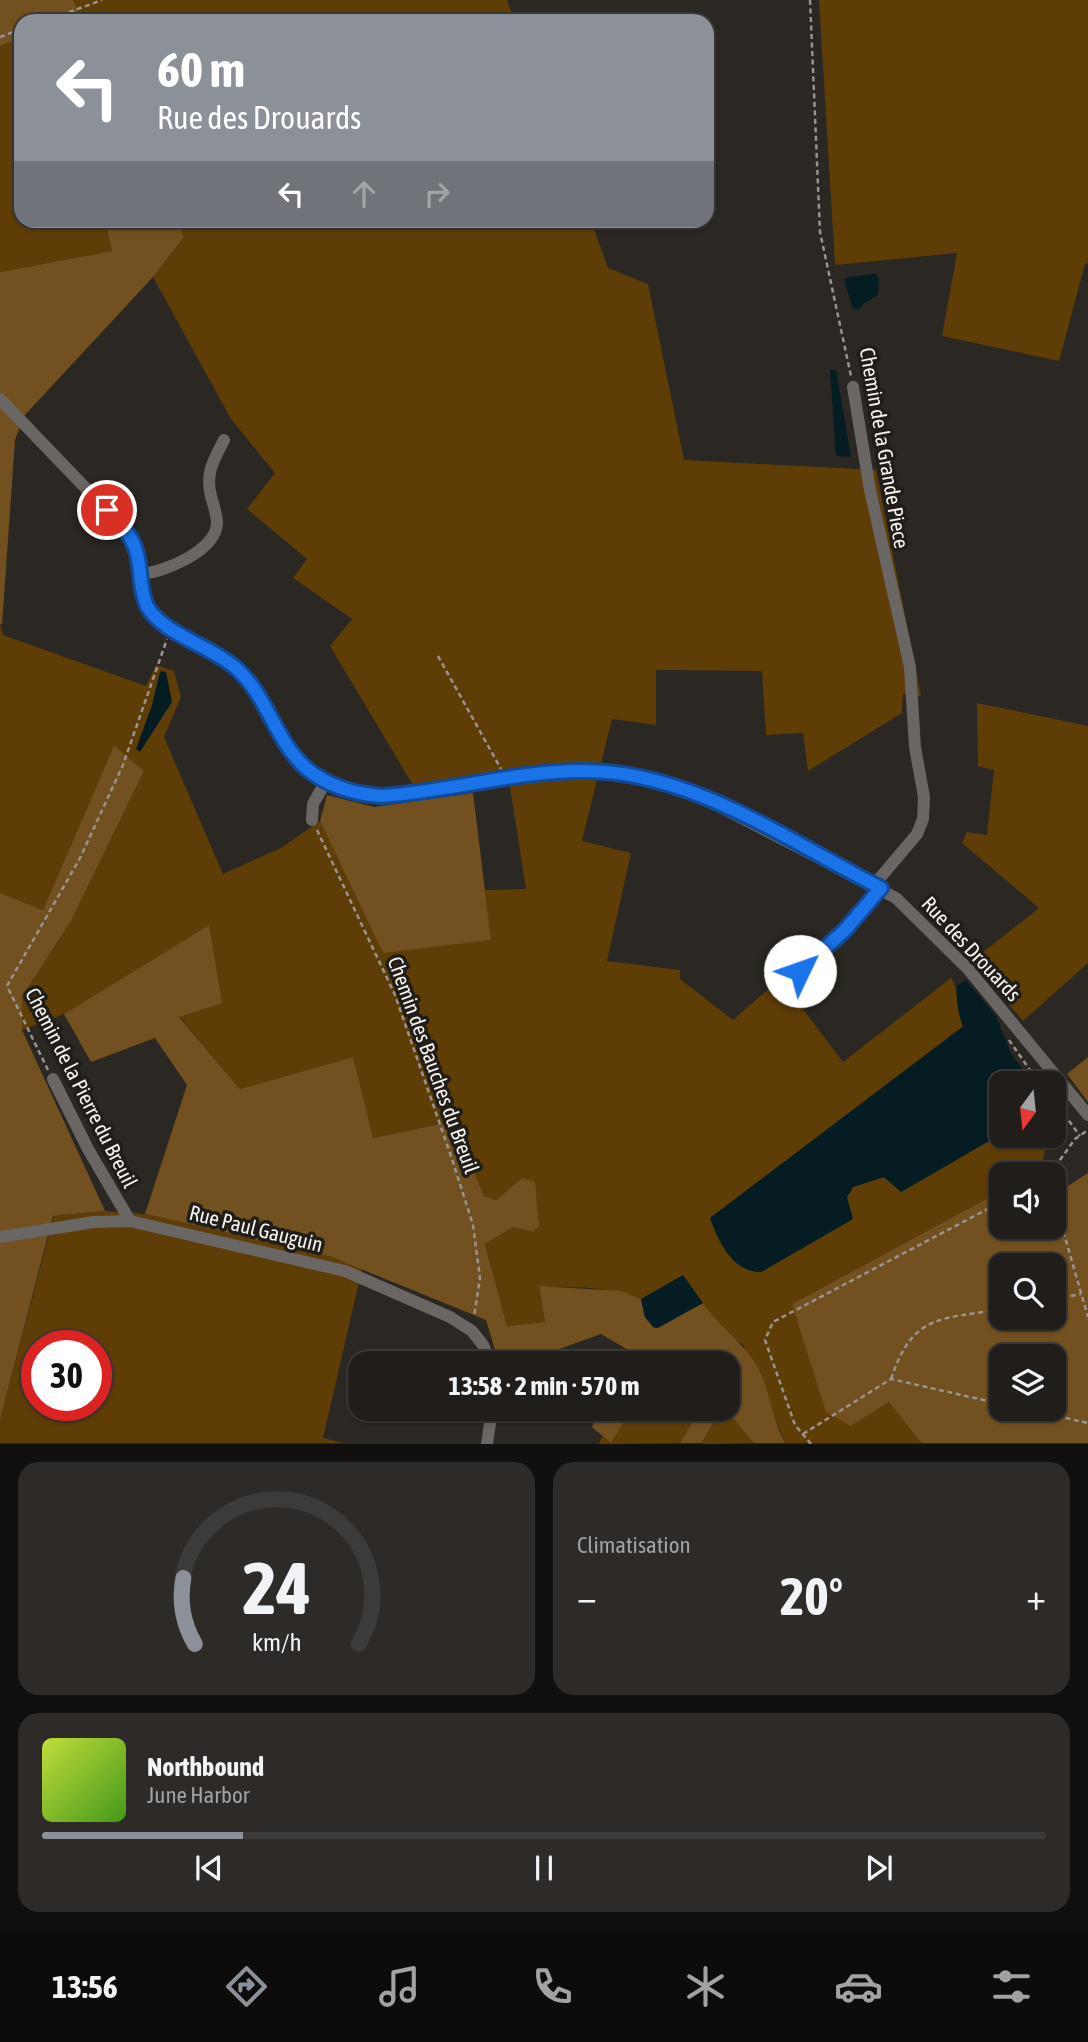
<!DOCTYPE html>
<html lang="fr">
<meta charset="utf-8">
<style>
body{margin:0;font-family:"Asap Condensed",sans-serif;background:#2d2a27;color:#f1f3f6;height:100vh;display:flex;flex-direction:column;font-size:26px;white-space:nowrap}
*{box-sizing:border-box;margin:0}
p{font-size:23px;color:#a2a2a2}
.icon{flex:none;width:38px;height:38px;fill:none;stroke:currentColor;stroke-width:2;stroke-linecap:round;stroke-linejoin:round}
.map{position:relative;height:1444px;overflow:hidden}
.panel{display:flex;flex-direction:column;gap:18px;padding:18px;background:#12100e;flex:1}
.panel>*{flex:none}
.hud{position:absolute;left:14px;top:14px;width:700px;height:214px;border-radius:21px;box-shadow:0 2px 5px #0004,0 0 0 2px #3d3b39;background:#8c9099;color:#fff;overflow:hidden}
.needle{width:46px;rotate:195deg}
.controls{position:absolute;left:989px;top:1071px;display:grid;gap:14px}
.controls a{display:grid;place-items:center;width:77px;height:77px;border-radius:14px;background:#201d1a;box-shadow:0 2px 5px #0004,0 0 0 2px #3d3b39;font-size:35px}
.speed{position:absolute;left:21px;top:1330px;display:flex;gap:14px;font-size:35px;font-weight:700;text-align:center}
.speed>*{display:grid;place-content:center;width:91px;height:91px;border-radius:50%;background:#201d1a;box-shadow:0 2px 5px #0004,0 0 0 2px #3d3b39;line-height:1}
.speed .limit{border:10px solid #d22;background:#fff;color:#111}
.pin{position:absolute;display:grid;place-items:center;width:60px;height:60px;color:#fff;margin:-30px;border:4px solid #fff;border-radius:50%;box-shadow:0 2px 7px #0007}
.me{position:absolute;width:77px;margin:-38px;rotate:48deg;stroke-linejoin:round;filter:drop-shadow(0 0 5px #0008)}
.turn{display:flex;align-items:center;gap:24px;height:147px;padding:0 28px;font-size:32px}
.turn .icon{width:91px;height:91px;stroke-width:2.5}
.turn b{display:block;font-size:49px;line-height:60px}
.lanes{display:flex;align-items:center;height:66px;padding:0 28px;background:#0003;justify-content:center;gap:35px;direction:ltr}
.lanes .off{opacity:.35}
.big{font-size:52px;font-weight:700;line-height:1.1}
.panel .tile{flex:1;display:flex;flex-direction:column;justify-content:center;gap:10px;min-width:0;padding:0 24px;border-radius:21px;background:#2d2a27}
.panel .dial{align-items:center;gap:0}
.dial svg{height:182px;overflow:visible;fill:none;stroke:#3d3b39;stroke-width:7;stroke-linecap:round;text-anchor:middle}
.dial text{fill:#f1f3f6;stroke:none}
.song{display:flex;align-items:center;gap:21px}
.cover{width:84px;height:84px;border-radius:10px;background:linear-gradient(135deg,hsl(70 70% 55%),hsl(100 70% 35%))}
.played{height:7px;border-radius:4px;background:linear-gradient(90deg,#8c9099 20%,#3d3b39 20%)}
.keys{display:flex;justify-content:space-around;direction:ltr}
.heat{display:flex;justify-content:space-between;align-items:center;font-size:38px;direction:ltr}
.panel .tiles{flex:1;display:grid;gap:18px;grid-template-columns:1fr 1fr}
.tile:last-child{grid-column:span 2}
.trip{position:absolute;left:348px;top:1351px;width:392px;height:70px;border-radius:21px;background:#201d1a;box-shadow:0 2px 5px #0004,0 0 0 2px #3d3b39;font-weight:700;line-height:70px;text-align:center}
.tabs{display:flex;height:112px;justify-content:space-around;align-items:center;background:#0d0c0a;color:#a2a2a2}
.tabs .icon{width:49px;height:49px}
.tabs .on{color:#8c9099}
.tabs b{font-size:32px;color:#f1f3f6}
.map>svg:first-child{display:block}
.green{fill:#5f3d07;fill-rule:evenodd}
.forest{fill:#73501f;fill-rule:evenodd}
.water{fill:#051c22}
.lines{fill:none;stroke-linecap:round;stroke-linejoin:round}
.path{stroke:#989491;stroke-width:2.5;stroke-dasharray:5 3.5;stroke-linecap:butt}
.minor{stroke:#696664;stroke-width:12}
.route-casing{stroke:#114b97;stroke-width:18}
.route{stroke:#1a73e8;stroke-width:12}
.labels{text-anchor:middle;stroke-width:7;stroke-linejoin:round;paint-order:stroke}
.street-label{font-size:21px;fill:#f6f3f0;stroke:#211e19}
</style>
<div class="map">
<svg width="1088" height="1444" viewBox="0 0 1088 1444">
<rect width="100%" height="100%" fill="#2b2723"/>
<g class="green">
<path d="M73 0H507L515 21H83Z"/>
<path d="M819 0H1088V263L1085 264 1059 361 942 336 957 253 835 265Z"/>
<path d="M21 39V220L105 221 112 251 0 272V46Z"/>
<path d="M176 221H591L608 268 648 284 684 460 876 470 921 696 903 694 902 713 808 771 803 733 766 735 762 671 656 670V725L612 719 582 841 631 853 607 961 680 970V979L733 1020 780 979 843 1062 951 978C959 989 956 1009 963 1026L710 1218C719 1242 732 1271 761 1272L852 1219 847 1197 853 1187 884 1177 901 1192 1001 1134 1049 1136 1040 1171 1001 1174V1191L792 1304 851 1426 889 1402 921 1443H785L743 1345 717 1325 683 1276 641 1299C608 1286 574 1287 539 1287L545 1322 507 1326 485 1244 514 1227 533 1232 522 1178 496 1200 484 1196 452 1121 372 1138 353 1057 240 1089 179 1016 209 925 64 1014 22 1030V997L71 921 144 771 114 747 43 910 0 893V624L3 635 146 686 156 665 174 671 181 697 164 737 223 874 281 848 320 821 383 952 490 940 485 890 526 889 508 774 414 787 330 646 352 619 293 578 307 559 247 509 275 473 231 419 153 277 184 237Z"/>
<path d="M977 703 1088 726V963L1023 1021 972 961 1039 908 962 843 967 832 987 835 994 770 978 766Z"/>
<path d="M105 1211 145 1214 329 1256 362 1269 323 1438 344 1443H0V1420L54 1216ZM37 1346H96V1405H37Z"/>
<path d="M632 1409H700L680 1443 599 1444 602 1436 611 1443Z"/>
<path d="M721 1409H726L753 1443 702 1444Z"/>
</g>
<g class="forest">
<path d="M0 0H73L83 21H21V39L0 46Z"/>
<path d="M105 221H176L184 237 153 277 24 416 15 440 2 625 0 624V272L112 251Z"/>
<path d="M114 746 144 771 71 921 22 997V1030L105 1211 53 1216 0 1420V893L43 910Z"/>
<path d="M473 793 491 940 383 953 320 821 327 795 374 807Z"/>
<path d="M209 925 222 1003 179 1017 240 1089 353 1057 373 1138 453 1121 484 1196 496 1200 522 1178 535 1182 539 1226 533 1232 514 1227 485 1244 507 1326 545 1322 539 1286 622 1291 641 1299 645 1317 655 1328 703 1303C721 1330 749 1345 762 1376 771 1398 773 1422 785 1443H753L726 1409 728 1363H629L635 1354 601 1334 520 1363H499L486 1320 329 1256 145 1214 187 1085 155 1038 91 1062 64 1014Z"/>
<path d="M1088 1057V1102L1067 1074Z"/>
<path d="M1088 1173V1443H921L889 1402 851 1426 826 1412 792 1304 1001 1191V1227H1054V1195ZM1054 1265V1318H1001V1265ZM1054 1356V1409H1001V1356Z"/>
<path d="M599 1409H632L611 1443 592 1427Z"/>
<path d="M700 1409H721L702 1443H680Z"/>
</g>
<g class="water">
<path d="M876 274 879 279 878 295 863 304 860 309H853L844 280 848 277Z"/>
<path d="M830 370H836L851 457 836 456Z"/>
<path d="M160 671 166 672 172 702 140 752 136 749 152 705Z"/>
<path d="M966 980 996 1016 1011 1054 1033 1083H1001V1134L901 1192 884 1177 853 1187 847 1197 853 1219 761 1272C732 1272 719 1242 710 1218L963 1027C958 1012 956 1002 957 986Z"/>
<path d="M683 1275 703 1303 658 1328 653 1327 645 1317 641 1299Z"/>
</g>
<g class="lines">
<g class="path">
<path d="M810 0 820 232 851 376"/>
<path d="M45 21 102 0"/>
<path d="M0 37 21 29"/>
<path d="M438 656 501 769"/>
<path d="M317 830 395 995 452 1159 473 1225 480 1278 474 1317"/>
<path d="M1009 1040 1039 1083"/>
<path d="M48 1070 7 986 80 858 123 765 167 639"/>
<path d="M1054 1100 1080 1136"/>
<path d="M1050 1174 1075 1139 1088 1130"/>
<path d="M1054 1199 1088 1317"/>
<path d="M1054 1299 1081 1294"/>
<path d="M891 1379C913 1313 940 1320 1001 1309"/>
<path d="M1024 1409 1088 1423"/>
<path d="M803 1434 891 1379 1001 1404"/>
<path d="M811 1444 795 1425 765 1340 773 1322 1001 1202"/>
</g>
<g class="minor">
<path d="M853 387 870 490 910 667 915 747 924 797 923 819 917 834 874 885"/>
<path d="M0 399 125 529C142 555 134 580 146 605 161 634 212 646 237 669 267 697 275 741 307 769 328 786 354 793 381 796L580 771 620 772 682 787 896 898 968 969 1088 1115"/>
<path d="M140 574C163 573 216 551 217 523 217 515 213 504 211 496 205 473 214 460 224 440"/>
<path d="M312 820 313 804 326 781"/>
<path d="M800 971 845 930 881 888"/>
<path d="M53 1079 88 1149 130 1221"/>
<path d="M0 1237 94 1222 130 1221 345 1271 450 1317 472 1331 483 1345 490 1363"/>
<path d="M487 1444 492 1409"/>
</g>
</g>
<g class="lines">
<defs>
<path id="route" d="M107 510C121 525 135 538 138 559 141 573 140 592 147 606 162 634 212 646 237 669 268 697 275 741 307 769 328 786 354 794 381 796 447 792 516 771 582 771 690 770 788 841 881 888L845 930 800 971"/>
</defs>
<use href="#route" class="route-casing"/>
<use href="#route" class="route"/>
</g>
<g class="labels">
<g class="street-label">
<text transform="translate(884 448) rotate(80)" y="7">Chemin de la Grande Piece</text>
<text transform="translate(971 949) rotate(47)" y="7">Rue des Drouards</text>
<text transform="translate(433 1065) rotate(70)" y="7">Chemin des Bauches du Breuil</text>
<text transform="translate(81 1088) rotate(63)" y="7">Chemin de la Pierre du Breuil</text>
<text transform="translate(256 1229) rotate(14)" y="7">Rue Paul Gauguin</text>
</g>
</g>
</svg>
<div class="controls">
<a><svg class="needle" viewBox="-14 -14 28 28"><path d="M0-13l5 13h-10z" fill="#e53935"/><path d="M0 13l5-13h-10z" fill="#a2a2a2"/></svg></a>
<a><svg class="icon" aria-label="sound" viewBox="0 0 24 24"><path d="M4 9h4l5-4v14l-5-4H4zM17 9q2 3 0 6"/></svg></a>
<a><svg class="icon" aria-label="search" viewBox="0 0 24 24"><circle cx="10" cy="10" r="6"/><path d="M15 15l6 6"/></svg></a>
<a><svg class="icon" aria-label="layers" viewBox="0 0 24 24"><path d="M12 4l9 5-9 5-9-5zM3 14l9 5 9-5"/></svg></a>
</div>
<div class="speed"><div class="limit">30</div></div>
<div class="pin" style="left:107px;top:510px;background:#d93025"><svg class="icon" aria-label="arrive" viewBox="0 0 24 24"><path d="M6 21V4h12l-3 4 3 4H6"/></svg></div>
<svg class="me" style="left:800px;top:971px" viewBox="-20 -20 40 40"><circle r="19" fill="#fff"/><path d="M0-13L10 11 0 6-10 11z" fill="#1a73e8"/></svg>
<div class="trip">13:58 · 2 min · 570 m</div>
<div class="hud">
<div class="turn"><svg class="icon" aria-label="left" viewBox="0 0 24 24"><path d="M17 20v-9H6M10 6l-5 5 5 5"/></svg><div><b>60 m</b>Rue des Drouards</div></div>
<div class="lanes"><svg class="icon" aria-label="left" viewBox="0 0 24 24"><path d="M17 20v-9H6M10 6l-5 5 5 5"/></svg><svg class="icon off" aria-label="ahead" viewBox="0 0 24 24"><path d="M12 20V5M6 11l6-6 6 6"/></svg><svg class="icon off" aria-label="right" viewBox="0 0 24 24"><path d="M7 20v-9h11M14 6l5 5-5 5"/></svg></div>
</div>
</div>
<section class="panel">
<div class="tiles">
<div class="tile dial"><svg viewBox="0 0 100 80">
<path d="M14 69A42 42 0 1 1 86 69"/>
<path d="M14 69A42 42 0 0 1 9 40" stroke="#8c9099"/>
<text x="50" y="56" font-size="32" font-weight="700">24</text>
<text x="50" y="72" font-size="11">km/h</text>
</svg></div>
<div class="tile"><p>Climatisation</p>
<div class="heat"><a>−</a><b class="big">20°</b><a>+</a></div>
</div>
<div class="tile">
<div class="song"><i class="cover"></i><div><b>Northbound</b><p>June Harbor</p></div></div>
<div class="played"></div>
<div class="keys"><svg class="icon" aria-label="previous" viewBox="0 0 24 24"><path d="M18 5L8 12l10 7zM5 5v14"/></svg><svg class="icon" aria-label="pause" viewBox="0 0 24 24"><path d="M8 5v14M16 5v14"/></svg><svg class="icon" aria-label="next" viewBox="0 0 24 24"><path d="M6 5l10 7-10 7zM19 5v14"/></svg></div>
</div>
</div>
</section>
<nav class="tabs">
<b>13:56</b>
<svg class="icon on" aria-label="directions" viewBox="0 0 24 24"><path d="M12 3l9 9-9 9-9-9zM9 14v-3h6M13 9l2 2-2 2"/></svg>
<svg class="icon" aria-label="music" viewBox="0 0 24 24"><path d="M9 18V5l10-2v13"/><circle cx="6" cy="18" r="3"/><circle cx="16" cy="16" r="3"/></svg>
<svg class="icon" aria-label="phone" viewBox="0 0 24 24"><path d="M5 4h4l2 5-3 2q2 4 5 5l2-3 5 2v4C11 20 4 13 5 4z"/></svg>
<svg class="icon" aria-label="climate" viewBox="0 0 24 24"><path d="M12 3v18M4 7l16 10M4 17L20 7"/></svg>
<svg class="icon" aria-label="car" viewBox="0 0 24 24"><path d="M5 17H2v-5l4-1 3-4h7l3 4 3 1v5h-3M9 17h6M6 11h13"/><circle cx="7" cy="17" r="2"/><circle cx="17" cy="17" r="2"/></svg>
<svg class="icon" aria-label="filters" viewBox="0 0 24 24"><path d="M4 7h16M4 17h16"/><circle cx="9" cy="7" r="2"/><circle cx="15" cy="17" r="2"/></svg>
</nav>
